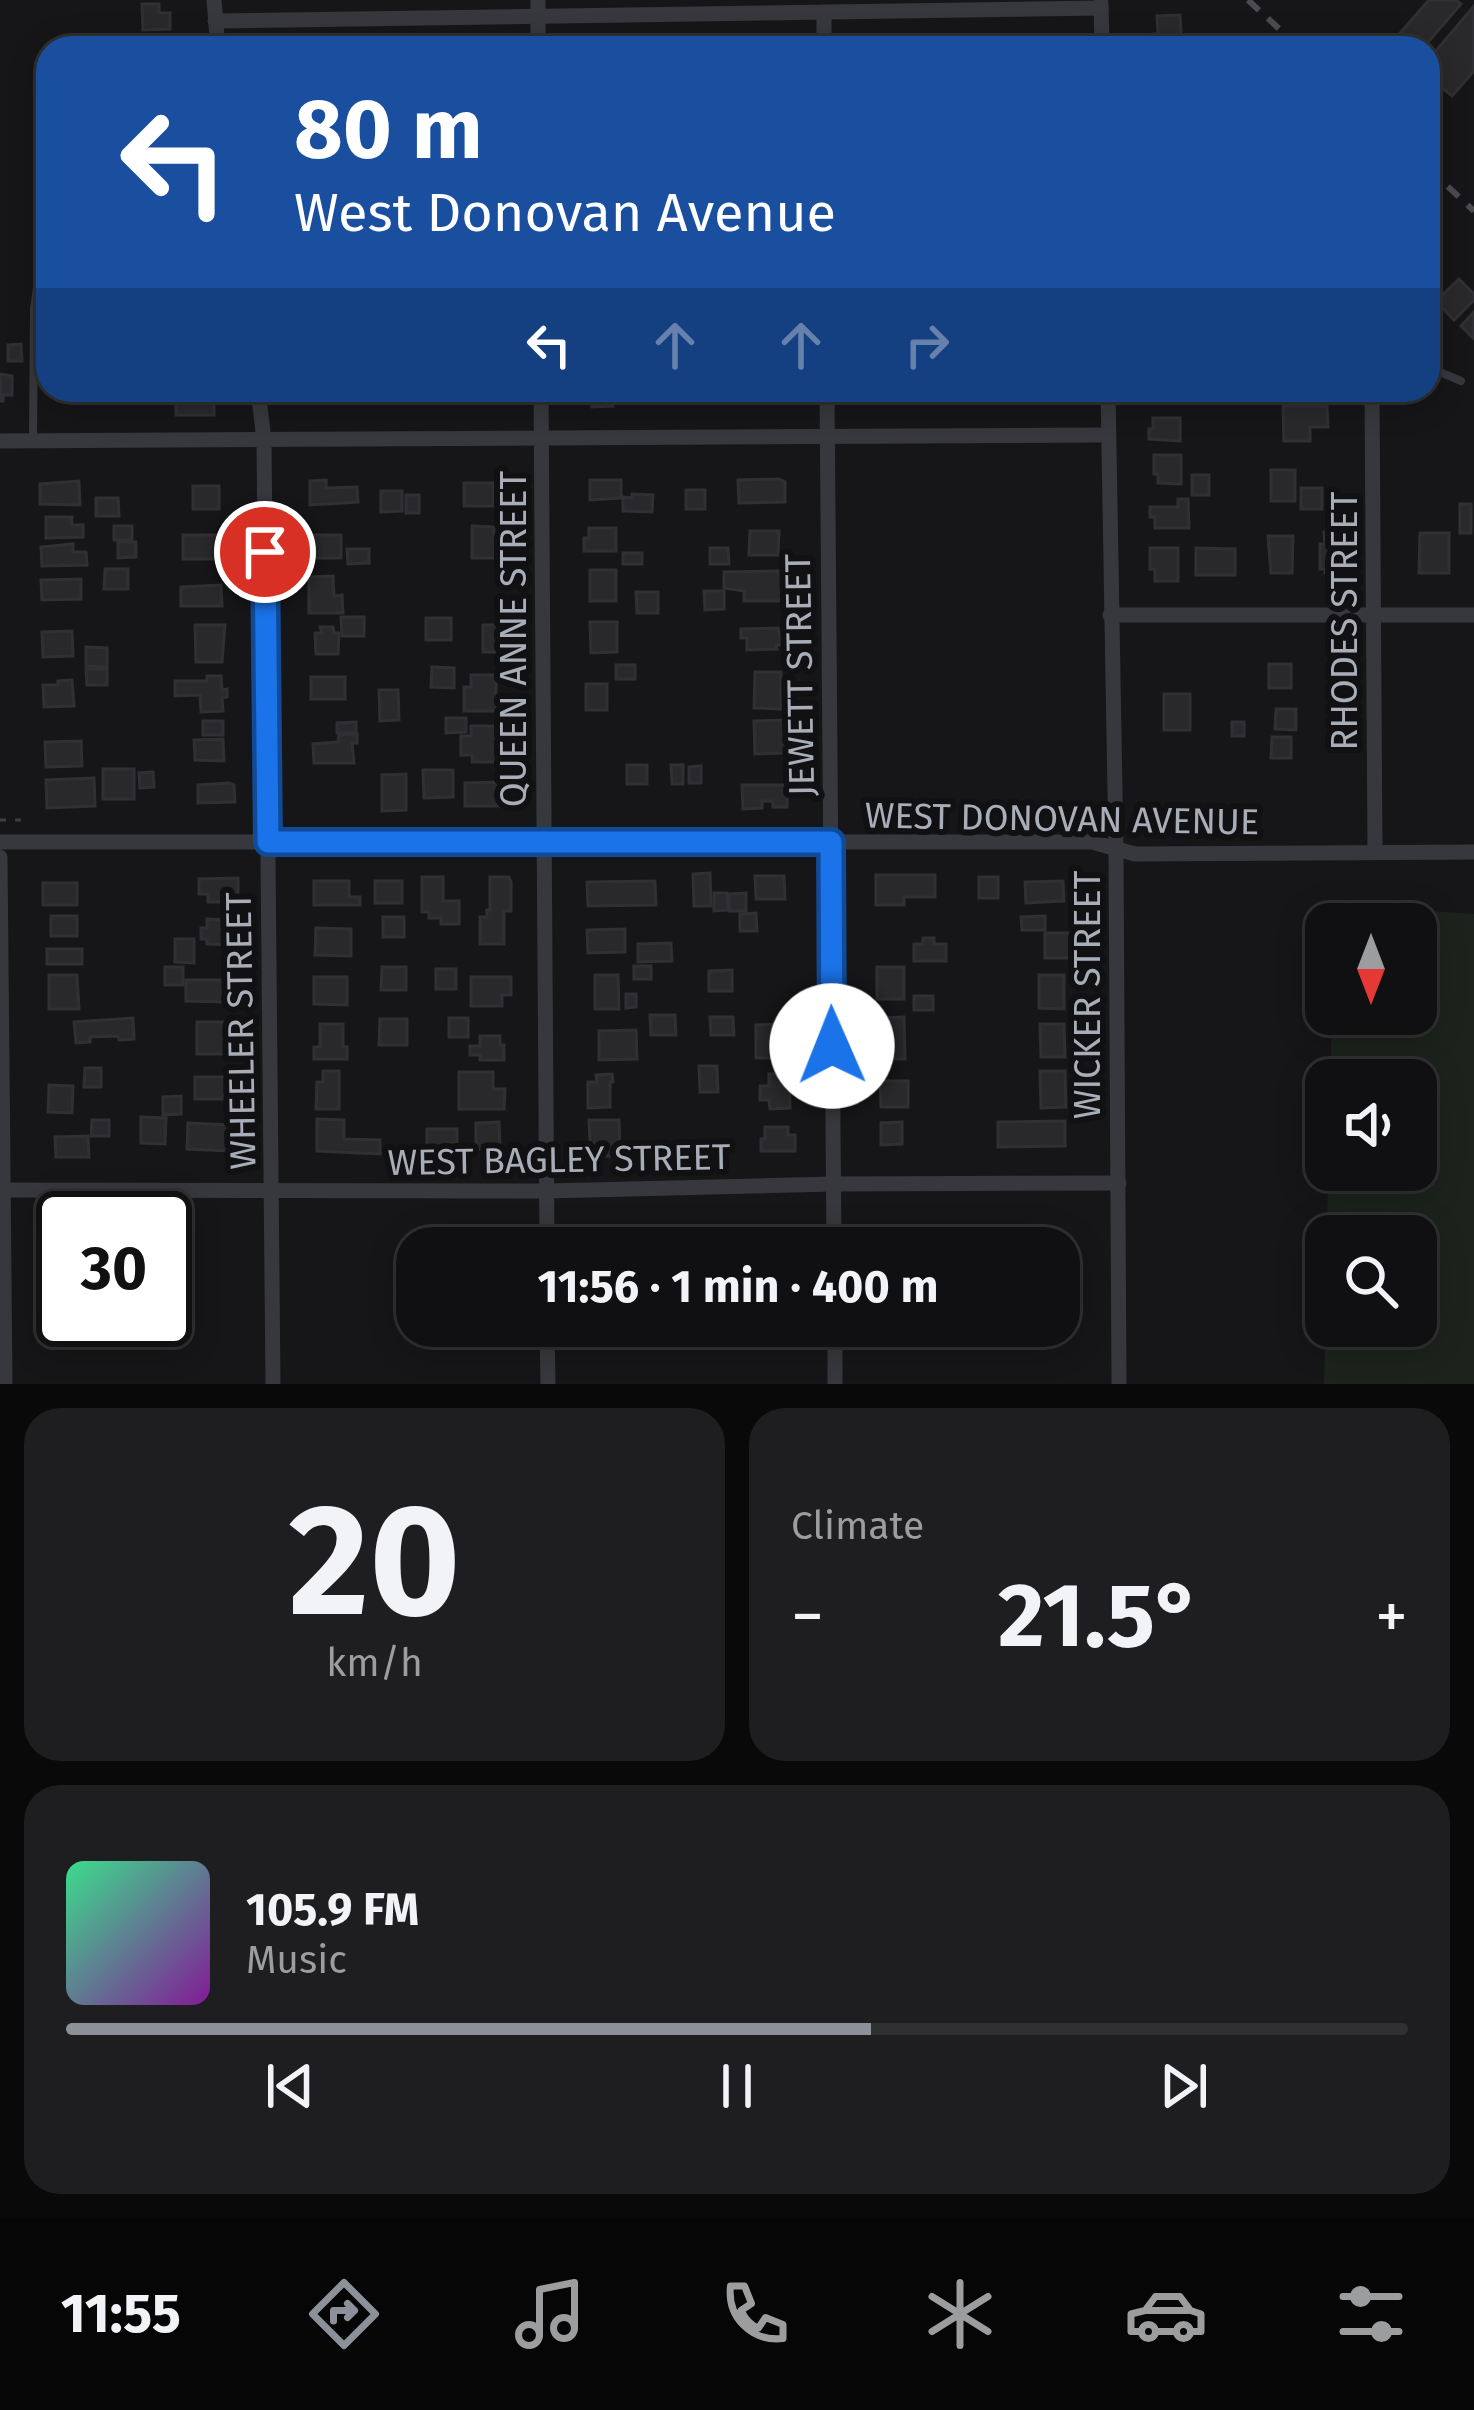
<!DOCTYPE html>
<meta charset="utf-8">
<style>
body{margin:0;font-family:"Fira Sans",sans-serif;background:#1e1e20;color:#f1f3f6;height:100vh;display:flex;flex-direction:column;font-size:45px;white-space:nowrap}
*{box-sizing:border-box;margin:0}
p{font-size:39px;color:#9c9d9f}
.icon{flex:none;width:66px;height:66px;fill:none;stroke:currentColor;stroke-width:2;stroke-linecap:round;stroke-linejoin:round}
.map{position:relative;height:1384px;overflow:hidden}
.sheet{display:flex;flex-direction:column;gap:24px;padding:24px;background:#09090a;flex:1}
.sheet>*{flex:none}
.banner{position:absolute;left:36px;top:36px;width:1404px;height:366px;border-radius:36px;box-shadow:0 6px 30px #0003,0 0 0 3px #303032;background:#1a4fa0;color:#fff;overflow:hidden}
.needle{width:78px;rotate:180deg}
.fabs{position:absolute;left:1305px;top:903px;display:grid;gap:24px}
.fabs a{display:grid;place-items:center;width:132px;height:132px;border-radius:24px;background:#101012;box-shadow:0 6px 30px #0003,0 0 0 3px #303032;font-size:60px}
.speed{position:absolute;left:36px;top:1191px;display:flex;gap:24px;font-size:60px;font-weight:700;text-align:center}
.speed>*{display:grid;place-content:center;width:156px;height:156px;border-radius:50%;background:#101012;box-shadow:0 6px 30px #0003,0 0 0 3px #303032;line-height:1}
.speed .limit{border:6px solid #111;border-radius:18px;background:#fff;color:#111}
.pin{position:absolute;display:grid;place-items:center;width:102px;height:102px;color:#fff;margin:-51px;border:6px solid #fff;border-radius:50%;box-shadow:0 3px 12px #0007}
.me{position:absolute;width:132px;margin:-66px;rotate:359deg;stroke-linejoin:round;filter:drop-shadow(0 0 9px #0008)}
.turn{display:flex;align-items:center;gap:42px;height:252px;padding:0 60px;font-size:54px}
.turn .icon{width:156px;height:156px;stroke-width:2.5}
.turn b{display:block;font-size:84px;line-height:102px}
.lanes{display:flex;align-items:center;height:114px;padding:0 60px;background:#0003;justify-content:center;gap:60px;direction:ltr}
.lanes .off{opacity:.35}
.big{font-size:90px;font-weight:700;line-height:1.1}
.sheet .tile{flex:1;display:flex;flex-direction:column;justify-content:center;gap:18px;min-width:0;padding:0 42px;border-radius:36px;background:#1e1e20}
.sheet .dial{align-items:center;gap:0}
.dial b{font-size:156px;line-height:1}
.song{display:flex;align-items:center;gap:36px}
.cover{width:144px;height:144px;border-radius:18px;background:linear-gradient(135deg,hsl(150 70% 55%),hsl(290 70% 35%))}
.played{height:12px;border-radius:6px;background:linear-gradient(90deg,#8c9099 60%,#303032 60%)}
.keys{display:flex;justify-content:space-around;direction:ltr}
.heat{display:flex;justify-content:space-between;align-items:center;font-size:66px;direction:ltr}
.sheet .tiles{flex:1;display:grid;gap:24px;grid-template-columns:1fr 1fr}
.tile:last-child{grid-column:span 2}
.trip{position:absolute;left:396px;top:1227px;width:684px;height:120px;border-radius:36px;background:#101012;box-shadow:0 6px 30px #0003,0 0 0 3px #303032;font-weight:700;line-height:120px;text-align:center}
.menu{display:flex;height:192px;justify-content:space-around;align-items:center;background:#060607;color:#9c9d9f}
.menu .icon{width:84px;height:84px}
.menu .active{color:#8c9099}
.menu b{font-size:54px;color:#f1f3f6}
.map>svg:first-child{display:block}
.green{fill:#1c231d}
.building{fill:#29292c;stroke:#303034;stroke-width:3}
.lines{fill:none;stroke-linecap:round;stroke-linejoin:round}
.path{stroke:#3d3f44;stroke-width:3;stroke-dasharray:6 9;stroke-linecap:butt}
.lane{stroke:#37383d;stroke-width:8}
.street{stroke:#37383d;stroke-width:15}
.rail{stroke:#4a4c52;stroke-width:6;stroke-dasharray:15 12;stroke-linecap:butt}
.route-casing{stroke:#114b97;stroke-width:30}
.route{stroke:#1a73e8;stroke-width:21}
.labels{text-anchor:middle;stroke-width:12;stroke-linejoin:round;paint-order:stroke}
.street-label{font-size:36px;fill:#a8adb8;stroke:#111113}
</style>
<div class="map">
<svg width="1474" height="1384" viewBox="0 0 1474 1384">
<rect width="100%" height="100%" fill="#161618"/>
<path class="green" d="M1351 905 1474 914V1384H1324L1326 1285V1326H1416V1236H1327L1328 1170H1416V1080H1330L1332 1014H1416V924H1347Z"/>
<g class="building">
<path d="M1429 0H1456L1461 4 1423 48H1387Z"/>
<path d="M142 4H159V13H170V29L143 30Z"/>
<path d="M1474 6V71L1452 96 1428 76V60Z"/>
<path d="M1180 15 1182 48H1154L1153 34H1158L1157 16Z"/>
<path d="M1459 279 1474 294V300L1454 320 1436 301Z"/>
<path d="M1474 312V339L1461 326Z"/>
<path d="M21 344 22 361H8V345Z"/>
<path d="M0 374 12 376V395H3V401H0Z"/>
<path d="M60 390H88V395L60 396Z"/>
<rect x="176" y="390" width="38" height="25"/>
<path d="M293 390H335V399L293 400Z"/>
<path d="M460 390H499V400L469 401 468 390Z"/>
<path d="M592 390H638V401L613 398V406L592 407Z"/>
<path d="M1283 406H1327L1328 427H1310V441H1284Z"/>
<path d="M1153 418H1180V441L1149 439V429H1153Z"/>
<path d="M1154 455H1181V484L1158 483V474H1154Z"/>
<rect x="1271" y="470" width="24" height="31"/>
<rect x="1192" y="475" width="17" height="20"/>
<path d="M779 479 785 482V502L739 503 738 480Z"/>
<path d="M326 480V488L357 487 358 502 310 505V481Z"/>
<path d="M590 480H621V498L590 500Z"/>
<path d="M79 481 80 505 40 504V484Z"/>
<rect x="464" y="483" width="30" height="23"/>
<rect x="193" y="486" width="26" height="23"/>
<rect x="1301" y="488" width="21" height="21"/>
<rect x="686" y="490" width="19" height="19"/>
<path d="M381 491H402V511L381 512Z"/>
<path d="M632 494 653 495 652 512 623 511V497L632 498Z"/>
<rect x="406" y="495" width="13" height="18"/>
<path d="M96 498H118L119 516H96Z"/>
<path d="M1178 499H1188L1189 528H1155V517H1150V507H1178Z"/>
<rect x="1460" y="504" width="11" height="29"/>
<path d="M46 517H72V525H83V537L46 538Z"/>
<rect x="114" y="526" width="18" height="14"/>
<path d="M472 526 494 527V535H501V549H495V558H472Z"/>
<path d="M589 528H616V551H584V538H589Z"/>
<path d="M750 531H779L778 555H749Z"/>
<path d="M1324 532H1344V568H1334V573H1325V569H1320V544H1325Z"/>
<path d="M1420 533H1449V573H1419Z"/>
<rect x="183" y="535" width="37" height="24"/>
<rect x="313" y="535" width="28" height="23"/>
<path d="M1268 536H1293L1292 573H1271Z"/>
<path d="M118 542H136V557L118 558Z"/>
<path d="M73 544V552H86L87 565 42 566 41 547Z"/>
<path d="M710 548H728L729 564H710Z"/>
<path d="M1150 548H1178V581H1155V569H1150Z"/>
<path d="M1196 548 1235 549V575H1196Z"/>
<path d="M347 549H369V563L348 564Z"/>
<rect x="623" y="553" width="19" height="11"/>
<path d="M105 569H128V589H104Z"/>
<rect x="590" y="570" width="26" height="31"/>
<path d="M779 571V574H784V599L778 601H744V591L724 588V572Z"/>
<path d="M333 576 334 596 342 595 343 613H309V577Z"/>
<path d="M81 579V599L42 600 41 580Z"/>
<path d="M221 585 222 606H181V587Z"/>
<path d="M704 591H724V609L705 610Z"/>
<path d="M636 592H658V613H637Z"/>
<path d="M341 617H364V636H342Z"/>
<rect x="426" y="618" width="25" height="22"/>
<path d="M590 622H617V652L591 653Z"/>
<path d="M195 625H225L222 662H196Z"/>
<rect x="483" y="625" width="14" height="27"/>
<path d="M320 627H333L334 633H339L338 654H316L315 633H322Z"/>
<path d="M778 628 782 645H776L777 649 747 650V638H741V629Z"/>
<path d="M72 631 73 656 43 657 42 632Z"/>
<path d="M86 647 107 648V667L86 666Z"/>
<rect x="1269" y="664" width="22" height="24"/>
<rect x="616" y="665" width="19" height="14"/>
<path d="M432 667 454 668V688L431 687Z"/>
<path d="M86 669H107V685H87Z"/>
<path d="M755 672H781V709L754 708Z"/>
<path d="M471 675H496V711H464V687H471Z"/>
<path d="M207 676H221L222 690 227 689V697L222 698 223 711 201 712 200 695 175 696V681H207Z"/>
<rect x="311" y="677" width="34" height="22"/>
<path d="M72 680 74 706 44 707 43 685H58V681Z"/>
<rect x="586" y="684" width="21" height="26"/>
<path d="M379 690H398L399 720 380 721Z"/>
<rect x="1164" y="694" width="26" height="36"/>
<path d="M1276 709H1296V730L1275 729Z"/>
<path d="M446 718H466V732L446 733Z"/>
<path d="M784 720V753L755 754 754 721Z"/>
<rect x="203" y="721" width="20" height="14"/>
<path d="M356 722V733H337V723Z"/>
<rect x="1232" y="722" width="12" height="14"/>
<path d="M471 726H495L496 762H472V755H461V736H471Z"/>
<path d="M357 734V743H352L354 763H314L313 744 338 742 339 735Z"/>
<path d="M1272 737H1291V758H1271Z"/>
<path d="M223 739 224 761 195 760 194 740Z"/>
<path d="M81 741 82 766 46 767 45 742Z"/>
<rect x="627" y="765" width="20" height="19"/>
<path d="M671 765H683V784H672Z"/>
<path d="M701 766V783H689V767Z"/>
<rect x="103" y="769" width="31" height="30"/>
<path d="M423 770H453V797L424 798Z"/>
<path d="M153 772 154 787 140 788 139 773Z"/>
<path d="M406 774V810L382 811V775Z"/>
<path d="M94 778 95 806 47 808 46 780Z"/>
<path d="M502 782 503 806H465V783Z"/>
<path d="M229 783 234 785 235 802 198 803V785Z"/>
<path d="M742 785H787V807H773V801H762V808L743 809Z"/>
<path d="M710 873 711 906H694L693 874Z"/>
<path d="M876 875H935V897H904V905H876Z"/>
<path d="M755 876H784L785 899H756Z"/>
<path d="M422 877H443V901H459V924H441V918H429V912H422Z"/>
<path d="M490 877H509L511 882V911H504V944H480V917H487V910H490Z"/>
<rect x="979" y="877" width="19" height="21"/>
<path d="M238 878V902H208V894H199V879Z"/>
<path d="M314 881H349V897H360V905H314Z"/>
<rect x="375" y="881" width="27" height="22"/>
<path d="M655 881 656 905 588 906 587 882Z"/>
<path d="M1063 881 1064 901 1026 903 1025 882Z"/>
<rect x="43" y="883" width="34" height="22"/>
<path d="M714 893H727L728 910 714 911Z"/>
<path d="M746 893V911H729V894Z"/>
<path d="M756 913 757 931H740V914Z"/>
<rect x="51" y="916" width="26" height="20"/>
<path d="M1045 916V930H1022L1021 917Z"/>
<rect x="383" y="917" width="21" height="20"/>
<path d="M207 919 226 920V930L234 931V945L207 944V939H201V928H207Z"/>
<path d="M316 928 351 929V956L315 955Z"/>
<path d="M625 929V952L588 953 587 930Z"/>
<rect x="1045" y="933" width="31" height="25"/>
<path d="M923 938H934V944H946V961H914V944H923Z"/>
<path d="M175 939H194V963L175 962Z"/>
<path d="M671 943 672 961 638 962V944Z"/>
<rect x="47" y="949" width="35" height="15"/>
<rect x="634" y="966" width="17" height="13"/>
<rect x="165" y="967" width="18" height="18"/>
<path d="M382 967H406V990H381Z"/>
<rect x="877" y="967" width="27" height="32"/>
<rect x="436" y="969" width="20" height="20"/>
<path d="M732 970V991H709V971Z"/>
<path d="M49 975H77L79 1009H49Z"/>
<path d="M595 975H618L619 1009H595Z"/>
<path d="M1039 975H1064V1009L1039 1008Z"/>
<path d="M314 977H347V1005L314 1004Z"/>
<path d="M471 977H511V995H502V1006H471Z"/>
<path d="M186 980H226V1002L186 1001Z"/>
<path d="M626 994H636V1007L626 1008Z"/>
<rect x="914" y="996" width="19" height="14"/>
<path d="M650 1015H675L676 1035H651Z"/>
<path d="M710 1017H733L734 1035H711Z"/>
<path d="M904 1017 905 1059H878L877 1018Z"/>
<path d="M133 1018 134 1039 119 1040 118 1036 90 1037V1042L76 1043 74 1022Z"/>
<rect x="449" y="1018" width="19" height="19"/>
<path d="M380 1019H407V1045H379Z"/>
<rect x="197" y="1022" width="34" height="32"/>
<path d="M320 1024H343V1047H347V1059H314V1047H320Z"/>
<path d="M783 1024V1058H756V1025Z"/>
<path d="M1040 1024H1064L1065 1057H1041Z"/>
<path d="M636 1030 637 1059 599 1060V1031Z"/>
<path d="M480 1036H500V1045H504V1060H480V1055H470V1046H480Z"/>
<path d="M699 1066H717L718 1092H700Z"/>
<path d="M85 1068H101V1087H84Z"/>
<path d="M323 1071H339V1109H316L317 1082H323Z"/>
<path d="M1040 1071H1065L1066 1107 1041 1108Z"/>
<path d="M459 1072H493V1089H505L504 1109H459Z"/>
<path d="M612 1074 613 1082H610V1107L588 1108V1082H597L596 1075Z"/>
<path d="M769 1074H789L790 1108 770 1109 769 1100H760V1086H769Z"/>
<rect x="195" y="1077" width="41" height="22"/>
<path d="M880 1081H908V1107H881Z"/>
<path d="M49 1085 73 1086 72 1113 48 1112Z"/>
<path d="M181 1096V1114L163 1115V1097Z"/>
<path d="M141 1117 166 1118 165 1144 141 1143Z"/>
<path d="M317 1119 344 1120V1139L380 1140V1154L317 1151Z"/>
<path d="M92 1120H109V1136H91Z"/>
<path d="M589 1120H619L620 1156H598V1143L590 1144Z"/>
<path d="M1065 1121V1146L998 1147V1122Z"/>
<path d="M499 1122 500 1149H476V1123Z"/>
<path d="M902 1122V1144L881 1145V1123Z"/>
<path d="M188 1123 229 1125 228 1151 187 1149Z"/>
<path d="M765 1127H788V1135H795V1151H761V1139H765Z"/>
<path d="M427 1129H457V1143H448V1149H427Z"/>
<path d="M88 1136 89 1157H56L55 1137Z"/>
</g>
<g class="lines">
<path class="path" d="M0 820H24V823"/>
<g class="lane">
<path d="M1428 367 1461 381"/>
<path d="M33 440 34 309 37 288 48 277"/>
</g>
<g class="street">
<path d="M214 0 218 48"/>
<path d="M538 0V48"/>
<path d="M1101 3 1102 48"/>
<path d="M824 12V48"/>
<path d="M215 21 1101 8"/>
<path d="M258 390 264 440 273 1384"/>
<path d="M541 390 547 1248"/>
<path d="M827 390 834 1248"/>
<path d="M1108 390 1116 850 1119 1384"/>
<path d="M1372 390 1375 852"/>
<path d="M0 441 1108 435"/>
<path d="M1110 615H1474"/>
<path d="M0 842H1092L1135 854 1474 852"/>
<path d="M0 857 5 1384"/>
<path d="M0 1190 547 1191 834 1184 1119 1183"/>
<path d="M547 1326 548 1384"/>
<path d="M835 1326V1384"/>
</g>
<g class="rail">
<path d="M1248 0 1300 48"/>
<path d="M1428 168 1474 211"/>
</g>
</g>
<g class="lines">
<defs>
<path id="route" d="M265 552 268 842H831L832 1046"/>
</defs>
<use href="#route" class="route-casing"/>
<use href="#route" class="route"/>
</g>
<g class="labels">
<g class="street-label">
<text transform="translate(1344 621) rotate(-90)" y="13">RHODES STREET</text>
<text transform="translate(513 639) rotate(-90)" y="13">QUEEN ANNE STREET</text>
<text transform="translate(799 675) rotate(-91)" y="13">JEWETT STREET</text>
<text transform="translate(1062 818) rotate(1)" y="13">WEST DONOVAN AVENUE</text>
<text transform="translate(1087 995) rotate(-90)" y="13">WICKER STREET</text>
<text transform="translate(240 1031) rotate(-91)" y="13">WHEELER STREET</text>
<text transform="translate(559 1159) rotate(-1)" y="13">WEST BAGLEY STREET</text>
</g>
</g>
</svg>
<div class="fabs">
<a><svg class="needle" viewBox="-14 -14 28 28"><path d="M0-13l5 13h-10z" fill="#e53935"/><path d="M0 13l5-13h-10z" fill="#9c9d9f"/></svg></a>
<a><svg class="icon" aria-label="sound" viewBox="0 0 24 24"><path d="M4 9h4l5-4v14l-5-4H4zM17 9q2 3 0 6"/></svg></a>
<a><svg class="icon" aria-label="search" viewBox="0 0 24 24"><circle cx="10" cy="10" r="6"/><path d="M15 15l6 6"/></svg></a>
</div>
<div class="speed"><div class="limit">30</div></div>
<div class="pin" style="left:265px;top:552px;background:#d93025"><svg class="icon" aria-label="arrive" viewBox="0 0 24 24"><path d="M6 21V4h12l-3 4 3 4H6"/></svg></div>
<svg class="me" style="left:832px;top:1046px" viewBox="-20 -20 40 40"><circle r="19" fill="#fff"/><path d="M0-13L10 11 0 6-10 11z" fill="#1a73e8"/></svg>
<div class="trip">11:56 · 1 min · 400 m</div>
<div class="banner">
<div class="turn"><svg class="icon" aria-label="left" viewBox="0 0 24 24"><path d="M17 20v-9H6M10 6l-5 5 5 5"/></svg><div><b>80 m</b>West Donovan Avenue</div></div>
<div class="lanes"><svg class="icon" aria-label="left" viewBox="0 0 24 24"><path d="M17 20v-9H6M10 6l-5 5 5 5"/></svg><svg class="icon off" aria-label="ahead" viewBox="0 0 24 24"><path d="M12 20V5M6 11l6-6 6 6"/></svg><svg class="icon off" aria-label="ahead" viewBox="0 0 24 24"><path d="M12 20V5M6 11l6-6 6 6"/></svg><svg class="icon off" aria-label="right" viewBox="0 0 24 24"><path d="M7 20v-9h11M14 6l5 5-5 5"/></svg></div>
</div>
</div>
<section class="sheet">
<div class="tiles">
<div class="tile dial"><b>20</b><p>km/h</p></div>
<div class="tile"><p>Climate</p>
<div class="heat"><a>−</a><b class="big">21.5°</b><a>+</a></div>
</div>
<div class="tile">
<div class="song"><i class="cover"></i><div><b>105.9 FM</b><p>Music</p></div></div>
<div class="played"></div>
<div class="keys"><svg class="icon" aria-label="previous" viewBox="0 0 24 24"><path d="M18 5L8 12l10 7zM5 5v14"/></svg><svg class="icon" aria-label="pause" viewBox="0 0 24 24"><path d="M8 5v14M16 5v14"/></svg><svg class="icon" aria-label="next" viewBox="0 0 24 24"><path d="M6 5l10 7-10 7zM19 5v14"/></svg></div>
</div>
</div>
</section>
<nav class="menu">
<b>11:55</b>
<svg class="icon active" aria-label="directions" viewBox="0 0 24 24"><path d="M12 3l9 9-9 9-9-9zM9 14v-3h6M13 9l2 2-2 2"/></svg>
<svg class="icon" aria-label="music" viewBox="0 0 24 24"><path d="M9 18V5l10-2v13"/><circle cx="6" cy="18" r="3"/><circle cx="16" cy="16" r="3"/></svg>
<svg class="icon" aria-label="phone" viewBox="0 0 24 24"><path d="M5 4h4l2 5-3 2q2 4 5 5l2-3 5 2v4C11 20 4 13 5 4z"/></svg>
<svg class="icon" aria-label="climate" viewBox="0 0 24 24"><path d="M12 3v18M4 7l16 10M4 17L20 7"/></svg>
<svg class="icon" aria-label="car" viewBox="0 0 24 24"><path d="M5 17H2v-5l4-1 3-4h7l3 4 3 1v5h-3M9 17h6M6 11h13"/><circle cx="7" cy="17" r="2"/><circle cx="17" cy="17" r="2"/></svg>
<svg class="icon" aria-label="filters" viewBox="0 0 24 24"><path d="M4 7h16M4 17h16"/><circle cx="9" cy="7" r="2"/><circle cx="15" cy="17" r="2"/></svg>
</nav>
